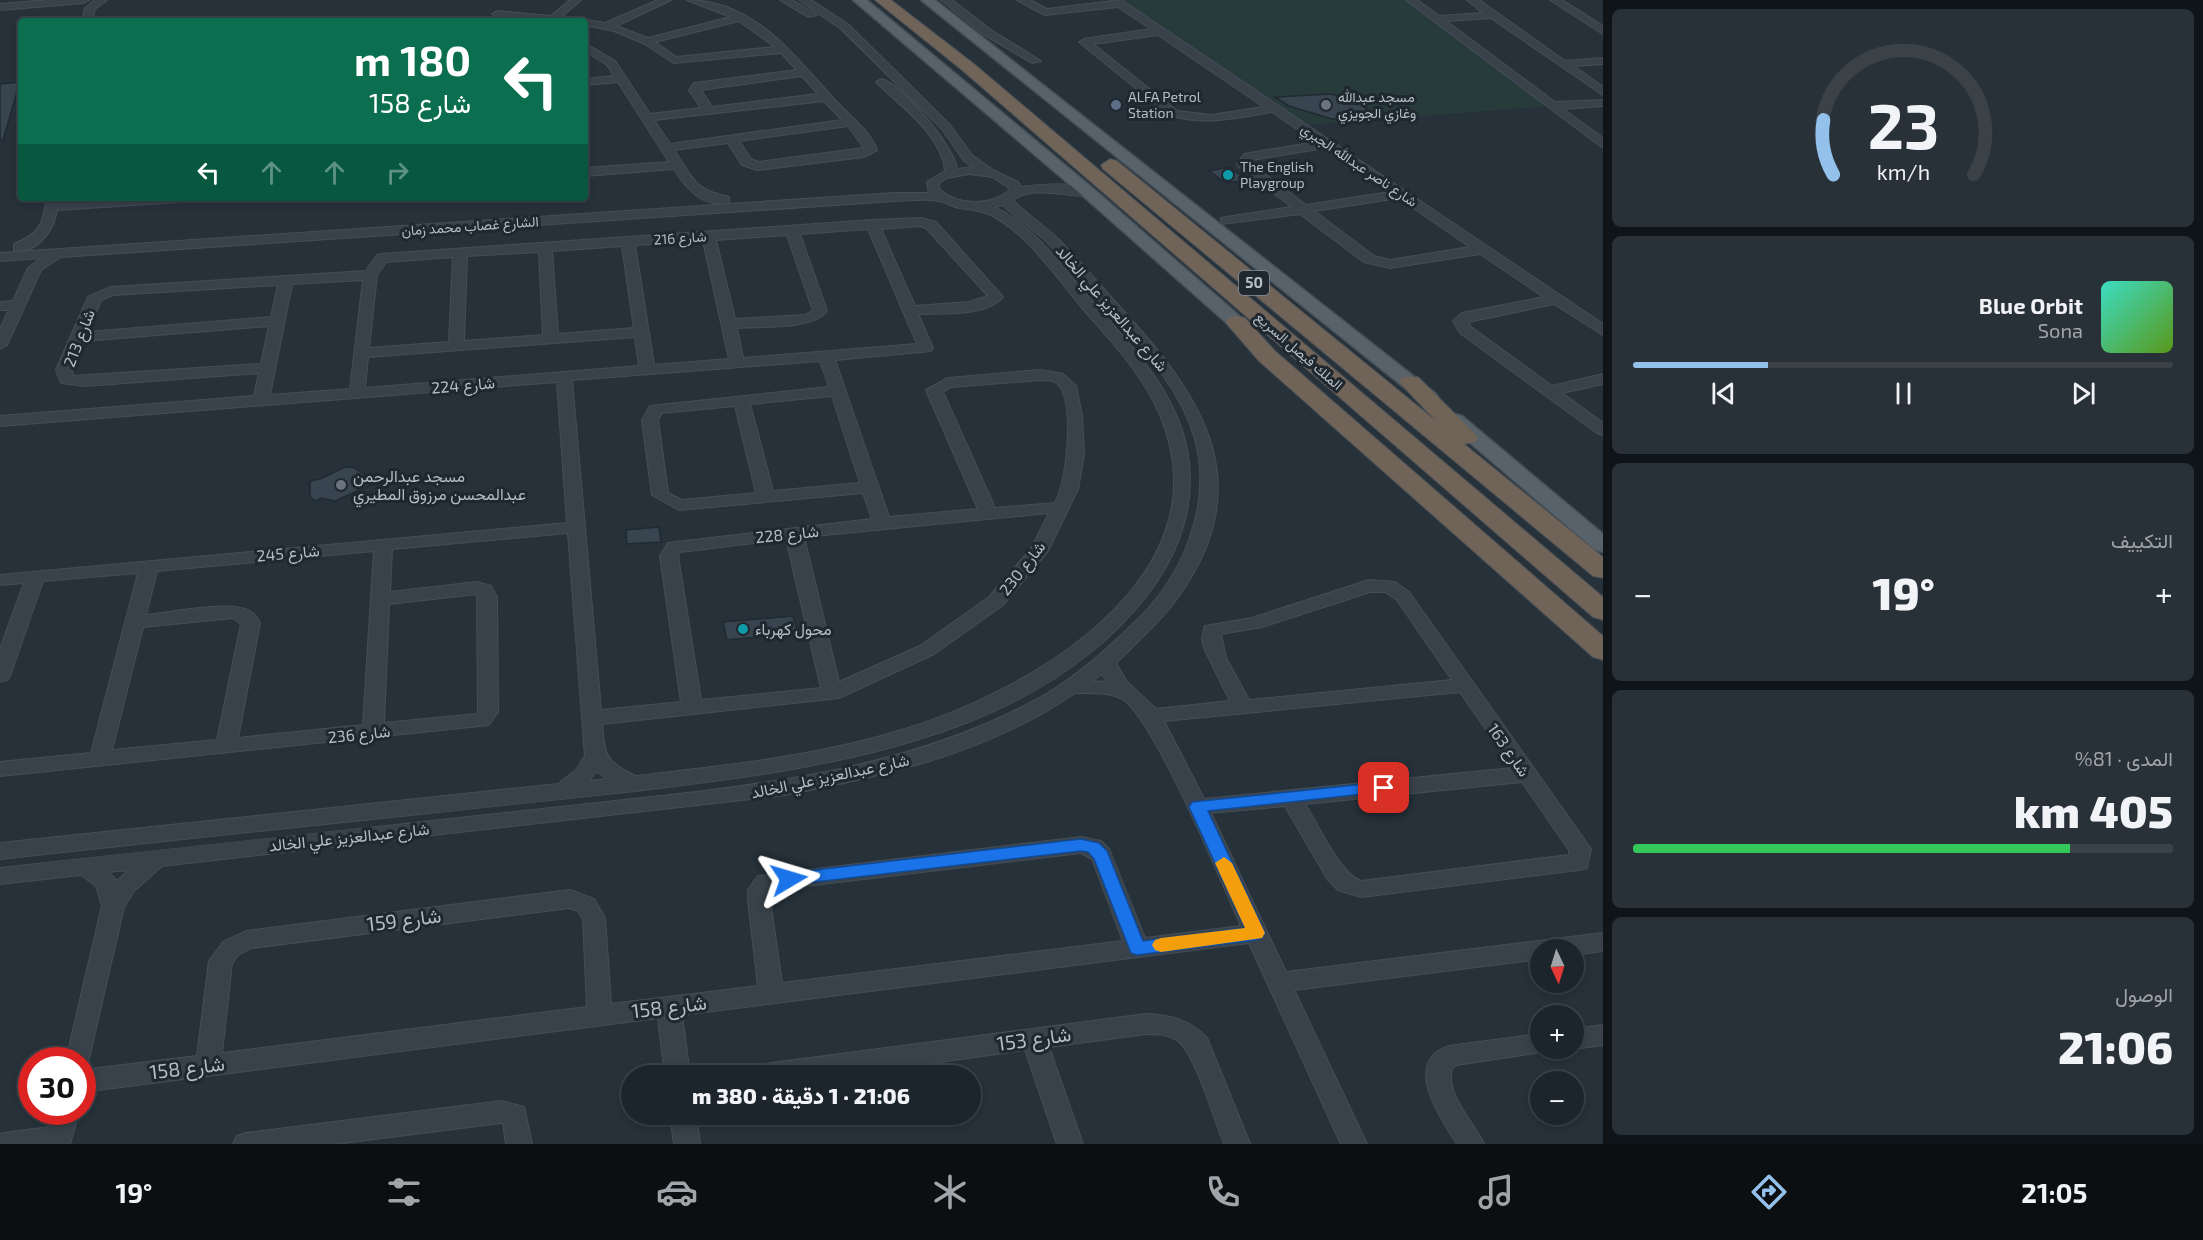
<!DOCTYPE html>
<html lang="ar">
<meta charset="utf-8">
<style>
body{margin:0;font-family:"Exo 2",Vazirmatn,sans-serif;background:#293138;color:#f1f3f6;direction:rtl;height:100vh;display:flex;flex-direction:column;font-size:22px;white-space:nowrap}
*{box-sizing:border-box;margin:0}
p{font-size:20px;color:#a0a5a9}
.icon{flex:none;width:33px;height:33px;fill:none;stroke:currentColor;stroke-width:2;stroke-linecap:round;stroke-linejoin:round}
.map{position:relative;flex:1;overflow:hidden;direction:ltr}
.drawer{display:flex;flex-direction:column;gap:9px;padding:9px;background:#0f1418;width:600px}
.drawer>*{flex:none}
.hud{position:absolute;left:18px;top:18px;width:570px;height:183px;border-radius:6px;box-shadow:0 3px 9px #0003,0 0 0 2px #3a4248;direction:rtl;background:#0b6e4f;color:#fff;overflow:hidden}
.needle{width:39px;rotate:176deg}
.controls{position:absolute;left:1530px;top:939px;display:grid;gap:12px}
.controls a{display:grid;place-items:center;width:54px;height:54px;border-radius:50%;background:#1c252c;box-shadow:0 3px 9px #0003,0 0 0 2px #3a4248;font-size:30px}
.speed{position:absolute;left:18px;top:1047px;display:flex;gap:12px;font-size:30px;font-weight:700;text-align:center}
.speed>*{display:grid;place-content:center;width:78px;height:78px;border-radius:50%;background:#1c252c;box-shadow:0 3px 9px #0003,0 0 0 2px #3a4248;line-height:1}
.speed .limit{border:9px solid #d22;background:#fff;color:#111}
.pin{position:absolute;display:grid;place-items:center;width:51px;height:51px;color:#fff;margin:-26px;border-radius:12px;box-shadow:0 3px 9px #0006}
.me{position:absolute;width:66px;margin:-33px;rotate:83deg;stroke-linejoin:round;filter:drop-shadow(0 0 4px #0008)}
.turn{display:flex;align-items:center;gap:21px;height:126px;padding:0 18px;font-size:27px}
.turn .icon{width:78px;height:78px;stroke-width:2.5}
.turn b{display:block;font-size:42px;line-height:51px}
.lanes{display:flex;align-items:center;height:57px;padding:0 18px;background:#0003;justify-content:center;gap:30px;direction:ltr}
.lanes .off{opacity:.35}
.big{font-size:45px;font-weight:800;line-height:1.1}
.drawer .tile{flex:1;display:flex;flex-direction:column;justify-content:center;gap:9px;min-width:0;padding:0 21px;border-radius:9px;background:#293138}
.drawer .dial{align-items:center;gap:0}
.dial svg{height:156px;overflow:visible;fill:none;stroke:#3a4248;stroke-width:7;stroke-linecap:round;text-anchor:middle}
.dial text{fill:#f1f3f6;stroke:none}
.song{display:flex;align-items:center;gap:18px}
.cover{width:72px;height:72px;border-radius:9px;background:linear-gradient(135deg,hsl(170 70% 55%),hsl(90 70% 35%))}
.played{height:6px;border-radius:3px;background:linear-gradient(90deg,#94c0ec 25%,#3a4248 25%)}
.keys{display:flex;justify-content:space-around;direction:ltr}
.heat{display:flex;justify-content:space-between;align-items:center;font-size:33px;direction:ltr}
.charge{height:9px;border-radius:4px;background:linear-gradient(90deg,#34c759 81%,#3a4248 0)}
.trip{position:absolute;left:621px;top:1065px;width:360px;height:60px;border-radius:30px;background:#1c252c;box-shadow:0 3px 9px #0003,0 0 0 2px #3a4248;font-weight:800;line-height:60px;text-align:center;direction:rtl}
.tabs{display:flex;height:96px;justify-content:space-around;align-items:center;background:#0b0f12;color:#a0a5a9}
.tabs .icon{width:42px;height:42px}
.tabs .current{color:#94c0ec}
.tabs b{font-size:27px;color:#f1f3f6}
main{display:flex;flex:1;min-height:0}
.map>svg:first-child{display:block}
.green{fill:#283b3b}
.building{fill:#384550;stroke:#212931;stroke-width:1.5}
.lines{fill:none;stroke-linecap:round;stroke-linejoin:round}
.minor-casing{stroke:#454e56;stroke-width:2}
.major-casing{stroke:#454e56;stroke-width:3}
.highway-casing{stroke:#454d55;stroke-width:2}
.minor{fill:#39424b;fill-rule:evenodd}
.major{fill:#58626a;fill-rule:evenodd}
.highway{fill:#706357;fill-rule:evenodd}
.route{fill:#1a73e8;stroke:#114b97;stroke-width:1.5}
.slow{fill:#f59e0b}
.service-dot{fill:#5c6f8a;stroke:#1f272f;stroke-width:2}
.worship-dot{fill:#6b7280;stroke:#1f272f;stroke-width:2}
.culture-dot{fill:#0f9aa8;stroke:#1f272f;stroke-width:2}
.labels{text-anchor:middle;stroke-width:6;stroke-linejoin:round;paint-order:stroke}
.far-poi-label{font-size:14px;fill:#b5bdc6;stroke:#1f272f;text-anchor:start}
.far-street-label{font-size:14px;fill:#b5bdc6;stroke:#1f272f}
.shield{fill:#1f272f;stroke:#889099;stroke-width:1.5}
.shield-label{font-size:15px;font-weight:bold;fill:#b5bdc6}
.street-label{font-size:16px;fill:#b5bdc6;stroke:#1f272f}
.poi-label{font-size:16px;fill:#b5bdc6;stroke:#1f272f;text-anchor:start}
.near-street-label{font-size:20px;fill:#b5bdc6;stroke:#1f272f}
</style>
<main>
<section class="drawer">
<div class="tile dial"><svg viewBox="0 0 100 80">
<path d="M14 69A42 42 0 1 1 86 69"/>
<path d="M14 69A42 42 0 0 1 9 41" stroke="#94c0ec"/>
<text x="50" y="56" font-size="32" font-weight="700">23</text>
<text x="50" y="72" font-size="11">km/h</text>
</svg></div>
<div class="tile">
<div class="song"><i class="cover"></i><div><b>Blue Orbit</b><p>Sona</p></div></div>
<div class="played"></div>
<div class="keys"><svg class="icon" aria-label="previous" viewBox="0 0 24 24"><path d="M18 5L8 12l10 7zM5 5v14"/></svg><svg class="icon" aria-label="pause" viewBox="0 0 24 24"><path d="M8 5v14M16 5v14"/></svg><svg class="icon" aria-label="next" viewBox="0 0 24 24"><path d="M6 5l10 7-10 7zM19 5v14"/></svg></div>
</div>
<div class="tile"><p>التكييف</p>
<div class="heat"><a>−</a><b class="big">19°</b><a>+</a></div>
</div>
<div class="tile"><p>المدى · 81%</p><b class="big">405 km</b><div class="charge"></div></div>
<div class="tile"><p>الوصول</p><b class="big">21:06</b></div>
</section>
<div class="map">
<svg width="1603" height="1144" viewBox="0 0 1603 1144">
<rect width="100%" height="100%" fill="#26313a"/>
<path class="green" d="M1115 0H1411L1553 106 1305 125Z"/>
<g class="building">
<path d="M20 82 3 140H0V84Z"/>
<path d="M1331 94 1360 102 1368 111 1352 118 1332 119 1289 106 1275 97Z"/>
<path d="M1229 167 1247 180 1226 183 1209 171Z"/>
<path d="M345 467H353L377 482 335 501 322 498 316 501 310 497V481L320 479Z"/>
<path d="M659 527 661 542 627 544 626 530Z"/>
<path d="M793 616 798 633 727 640 723 622Z"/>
</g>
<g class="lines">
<defs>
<g id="minor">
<path d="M48 0H89L84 3 0 10V4Z"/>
<path d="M95 0H107L95 9 92 21H82L85 8Z"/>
<path d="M570 0H581L562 16 605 23 658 0H671L616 26 648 38 731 17 687 0C755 0 795 57 836 101 851 117 869 130 877 150L864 157 757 170 742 165 728 143 674 150C693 179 693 189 729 197V203C702 208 686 188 674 169L585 176V168L669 162 618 82 585 85V79L614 76 607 65 585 51V43L615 61 650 114 701 108 689 90 694 83 797 70 781 53 674 63 643 43 614 31 585 25V21L497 17 492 14 497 11 551 16ZM739 21 775 47 676 57 655 42ZM802 76 818 94 712 107 701 90ZM824 101 842 120 670 144 654 120ZM848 126 864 148 758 162 751 159 739 141Z"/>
<path d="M780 0H792L817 15 808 17Z"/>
<path d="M799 0H811L849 25 950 125 972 155 993 170 1018 182 1021 187C1039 185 1081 180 1095 193 1084 203 1036 182 1013 200 1027 216 1046 226 1061 242 1081 262 1100 285 1119 306 1205 399 1262 486 1173 604 1156 626 1135 644 1116 663L1127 682 1156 709 1230 701 1204 648 1202 638 1205 626 1252 618 1369 580 1395 582 1409 592 1591 849 1587 868 1579 870 1361 897 1338 890 1328 880 1285 806 1211 813 1286 972 1603 933V951L1574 955V950H1540V959L1294 990 1367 1144H1341L1249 943 682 1015 690 1076H665L658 1018 82 1092V1070L197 1056 209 961 223 942 247 931 570 890 594 899 605 918 611 1004 758 986 748 900V890L758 876 1081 837 1101 841 1109 849 1145 938 1241 926C1222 884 1153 715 1121 698 1108 692 1089 693 1075 693 989 752 886 776 785 795L162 866 134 891 124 907 87 1067 82 1069V1060H66L102 906 96 886 81 875 0 884V868C138 852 276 837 414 823 487 815 560 807 633 799 771 784 910 767 1034 701 1072 681 1104 652 1134 623 1183 577 1213 505 1195 439 1180 386 1140 346 1105 307 1086 286 1068 263 1048 243 1034 229 1017 219 1003 205L994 207C1032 224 1058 262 1085 293 1112 324 1142 355 1164 391 1174 408 1182 426 1186 445 1198 500 1181 550 1148 594 1033 744 809 770 635 791 557 800 479 808 401 816 267 830 134 844 0 859V843L558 784 576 770 585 756 568 533 392 549 390 592 477 582 491 586 497 597 498 712 489 725 0 776V762L91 753 138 573 43 581 10 676 7 680 0 682V649L24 583 0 585V575L567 523 557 382 0 426V416L254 396 259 373 85 386 61 383 56 370 88 297 111 287 366 271 377 255 382 254 872 220 921 218 936 222 1003 297C986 317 942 313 918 314L933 348 931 351 835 360 889 517 978 509 926 390 948 378 1040 370 1063 374 1076 386 1082 416 1084 454 1078 489 1048 551 1003 605 934 654 839 698 602 724C605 757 605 760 635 776 722 766 811 757 895 732 1024 695 1230 580 1160 415 1143 374 1111 341 1083 309 1056 277 1029 235 991 215 980 210 970 210 959 208 952 206 945 202 938 201 925 198 908 201 894 201L61 257 41 270 7 345 0 349V329L9 310H0V302L13 301 28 268 41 258 0 261V253L894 193H929L927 182 945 171C942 136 902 107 878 84L876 82 882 79C902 85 955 147 957 169L973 167 964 161 942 129 841 29ZM969 174 992 177 1008 187 1009 191C989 206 958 206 939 189V183L947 178ZM920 226 926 228 988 296 969 302 915 306 881 229ZM868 229 917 344 743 358 737 328C760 326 814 330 827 311L800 234ZM787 235 813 311 805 315 735 319 716 240ZM703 241 729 359 654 365 635 245ZM622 246 634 328 558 334 552 251ZM539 252 543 335 464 341 467 256ZM453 257 449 342 369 348 377 275 386 262ZM363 280 350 389 270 395 292 284ZM278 285 271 317 88 332 101 300 113 295ZM269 326 261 364 73 376 72 370 84 341ZM635 337 639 366 365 388 368 357ZM820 361 829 387 650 406 642 420 652 495 679 510 863 493 872 519 668 543 660 556 681 702 601 710 572 380ZM1040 380C1048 380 1057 380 1061 388 1074 413 1067 478 1055 503L995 508 943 392 951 387ZM832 396 860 483 773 491 750 404ZM735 406 756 493 682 500 668 493 658 420 662 413ZM1049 513 1031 549 989 597 920 646 839 682 804 537ZM786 539 821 688 701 700 678 556 680 552ZM374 551 363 725 238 738 260 623C258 619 255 614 251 612 234 599 169 613 146 615L157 571ZM1370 592H1385L1397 600 1452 680 1249 700 1226 658 1221 634 1262 627ZM477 594 478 711 476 714 384 723 389 604ZM233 618 241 624 217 740 112 750 143 627ZM1102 674 1107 682 1092 681ZM1460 692 1513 768 1204 799 1164 721ZM596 771 607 779 589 781ZM1522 782 1569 850V855L1361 881C1339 873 1318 824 1305 804ZM1081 853 1092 859 1123 941 782 983 770 900 772 890ZM129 870 117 881 108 872ZM569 908 578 911 583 919 587 1007 222 1053 232 963 239 954 251 948Z"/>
<path d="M941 0H952L991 30 1041 61 1032 63 983 34Z"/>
<path d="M1017 0H1030L1047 9 1121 0 1603 324V335L1554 304 1468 322 1471 327 1552 386 1603 374V384L1562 393 1603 423V435L1597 433 1460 333 1453 321 1462 313 1544 297 1480 254 1390 268 1364 262 1300 214 1221 224V218L1226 217 1292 207 1239 167 1237 164 1244 154 1316 142 1272 112C1237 118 1204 126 1169 115L1079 42 1084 39 1151 29 1118 7 1045 15ZM1158 35 1264 107 1211 115 1177 111 1093 44ZM1325 148 1390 192 1306 205 1250 163 1252 160ZM1399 198 1470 247 1390 260 1374 256 1314 211Z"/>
<path d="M1406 0H1417L1439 16 1483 13 1467 0H1479L1565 61 1603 58V64L1574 66 1603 87V95L1491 18 1446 21 1555 102 1603 100V106L1563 109 1603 138V148Z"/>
<path d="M1550 0H1562L1603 26V34Z"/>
<path d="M47 198H59V202L187 198 181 202 57 210C54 229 38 255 14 250V244C41 233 42 225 47 198Z"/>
<path d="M1146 1014C1170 1015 1191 1020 1207 1038L1250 1144H1224C1215 1121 1195 1054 1178 1041 1168 1034 1157 1034 1146 1034L1049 1047 1083 1144H1057L1025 1050 839 1076H745L748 1069 757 1065Z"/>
<path d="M1603 1025V1045L1574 1049 1572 1048 1574 1029Z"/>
<path d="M1540 1034V1048H1550L1549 1051 1456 1065 1452 1069C1445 1095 1474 1122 1484 1144H1457C1441 1118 1401 1062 1449 1046Z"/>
<path d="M501 1101 524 1107 532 1144H506L503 1123H501L335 1144H233L237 1136 246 1133Z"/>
<path d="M53 1112H79L70 1144H0V1134L3 1133 49 1127Z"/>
<path d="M670 1114H696L700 1144H674Z"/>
</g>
<g id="major">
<path d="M853 0H867L1095 190 1243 319 1246 323 1243 327H1231L1083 196Z"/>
<path d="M921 0H935L1435 393 1438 397 1435 401H1421Z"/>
<path d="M1455 414 1462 416 1603 534V552L1595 550 1448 424 1445 420 1448 416Z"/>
</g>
<g id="highway">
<path d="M875 0H891L974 64 1603 597V620L1593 617 962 70Z"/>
<path d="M1110 159 1117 161 1436 421 1399 382 1402 377H1418L1478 437 1475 442 1464 444 1603 557V578L1593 576 1103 169 1101 165Z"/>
<path d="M1237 316 1245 318 1275 351 1603 636V660L1593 657 1259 361 1226 323 1229 318Z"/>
</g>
</defs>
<use href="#minor" class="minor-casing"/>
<use href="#major" class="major-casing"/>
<use href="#highway" class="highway-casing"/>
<use href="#minor" class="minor"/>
<use href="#major" class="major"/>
<use href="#highway" class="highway"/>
</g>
<path class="route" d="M1384 782 1390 784 1392 788 1390 791 1208 811 1265 933 1262 938 1256 940 1137 955 1131 953 1094 859 1088 852 1081 851 789 885 780 879 789 873 1081 839 1099 843 1107 851 1143 941 1245 928 1189 807 1192 802Z"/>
<path class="slow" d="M1224 857 1232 863 1265 933 1262 938 1161 952 1155 950 1152 945 1155 940 1161 938 1245 928 1215 863Z"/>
<circle class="service-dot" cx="1116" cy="105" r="6"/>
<g class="worship-dot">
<circle cx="1326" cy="105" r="6"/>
<circle cx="341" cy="485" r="6"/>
</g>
<g class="culture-dot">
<circle cx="1228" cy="175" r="6"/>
<circle cx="743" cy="629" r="6"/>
</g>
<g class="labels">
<g class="far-poi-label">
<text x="1128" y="102">ALFA Petrol<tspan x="1128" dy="16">Station</tspan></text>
<text x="1338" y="102">مسجد عبدالله<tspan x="1338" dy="16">وغازي الجويزي</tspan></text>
<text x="1240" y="172">The English<tspan x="1240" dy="16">Playgroup</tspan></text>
</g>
<g class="far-street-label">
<text transform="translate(1359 165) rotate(34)" y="5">شارع ناصر عبدالله الجبري</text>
<text transform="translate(470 226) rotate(-4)" y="5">الشارع غصاب محمد زمان</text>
<text transform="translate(680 238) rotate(-4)" y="5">شارع 216</text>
<text transform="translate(1299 351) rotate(41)" y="5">الملك فيصل السريع</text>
</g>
<rect class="shield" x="1239" y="271" width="30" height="24" rx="4.5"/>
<g class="shield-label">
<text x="1254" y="288">50</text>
</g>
<g class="street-label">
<text transform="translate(1112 308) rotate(49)" y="6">شارع عبدالعزيز علي الخالد</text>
<text transform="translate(79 338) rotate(-69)" y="6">شارع 213</text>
<text transform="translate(463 385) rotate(-5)" y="6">شارع 224</text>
<text transform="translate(787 534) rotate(-6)" y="6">شارع 228</text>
<text transform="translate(288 553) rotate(-5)" y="6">شارع 245</text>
<text transform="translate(1022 568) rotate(-52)" y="6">شارع 230</text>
<text transform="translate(359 734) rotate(-6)" y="6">شارع 236</text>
<text transform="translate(1509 750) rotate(55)" y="6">شارع 163</text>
<text transform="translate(830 776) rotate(-12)" y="6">شارع عبدالعزيز علي الخالد</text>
<text transform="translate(349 837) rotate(-6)" y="6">شارع عبدالعزيز علي الخالد</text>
</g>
<g class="poi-label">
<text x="353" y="482">مسجد عبدالرحمن<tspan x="353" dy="18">عبدالمحسن مرزوق المطيري</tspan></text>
<text x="755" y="635">محول كهرباء</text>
</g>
<g class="near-street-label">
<text transform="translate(404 920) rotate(-7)" y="7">شارع 159</text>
<text transform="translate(669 1007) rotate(-7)" y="7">شارع 158</text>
<text transform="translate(1034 1039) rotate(-8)" y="7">شارع 153</text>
<text transform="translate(187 1068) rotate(-7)" y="7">شارع 158</text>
</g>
</g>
</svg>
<div class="controls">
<a><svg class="needle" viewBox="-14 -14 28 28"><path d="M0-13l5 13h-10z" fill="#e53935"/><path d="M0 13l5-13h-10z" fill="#a0a5a9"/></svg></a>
<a>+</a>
<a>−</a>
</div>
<div class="speed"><div class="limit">30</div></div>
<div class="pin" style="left:1384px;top:788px;background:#d93025"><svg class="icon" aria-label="arrive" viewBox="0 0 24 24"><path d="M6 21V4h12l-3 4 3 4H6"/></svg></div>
<svg class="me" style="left:789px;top:879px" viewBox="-20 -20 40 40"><path d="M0-17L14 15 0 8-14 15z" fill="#1a73e8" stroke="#fff" stroke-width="4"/></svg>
<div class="trip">21:06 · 1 دقيقة · 380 m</div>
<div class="hud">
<div class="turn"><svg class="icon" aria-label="left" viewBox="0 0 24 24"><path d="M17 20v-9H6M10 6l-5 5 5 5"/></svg><div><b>180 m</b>شارع 158</div></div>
<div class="lanes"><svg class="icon" aria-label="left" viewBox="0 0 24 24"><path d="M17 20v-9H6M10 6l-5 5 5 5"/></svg><svg class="icon off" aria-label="ahead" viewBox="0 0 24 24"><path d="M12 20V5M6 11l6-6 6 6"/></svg><svg class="icon off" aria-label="ahead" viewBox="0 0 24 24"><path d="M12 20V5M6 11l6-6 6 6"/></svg><svg class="icon off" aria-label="right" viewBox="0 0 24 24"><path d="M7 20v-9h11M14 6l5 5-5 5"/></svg></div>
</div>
</div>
</main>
<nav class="tabs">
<b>21:05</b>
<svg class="icon current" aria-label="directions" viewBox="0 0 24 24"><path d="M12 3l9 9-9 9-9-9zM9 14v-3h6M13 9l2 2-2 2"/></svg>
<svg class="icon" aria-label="music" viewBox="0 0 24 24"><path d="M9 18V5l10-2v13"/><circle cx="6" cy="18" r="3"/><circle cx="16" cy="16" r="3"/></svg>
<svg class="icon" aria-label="phone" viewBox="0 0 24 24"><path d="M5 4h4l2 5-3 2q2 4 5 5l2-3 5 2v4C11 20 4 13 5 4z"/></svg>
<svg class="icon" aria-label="climate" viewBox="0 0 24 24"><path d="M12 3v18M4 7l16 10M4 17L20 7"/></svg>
<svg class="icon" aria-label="car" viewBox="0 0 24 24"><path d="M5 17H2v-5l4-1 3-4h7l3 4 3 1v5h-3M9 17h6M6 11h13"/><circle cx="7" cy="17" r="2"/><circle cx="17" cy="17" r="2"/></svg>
<svg class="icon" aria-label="filters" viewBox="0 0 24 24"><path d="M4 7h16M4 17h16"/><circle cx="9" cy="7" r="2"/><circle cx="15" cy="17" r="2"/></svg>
<b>19°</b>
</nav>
